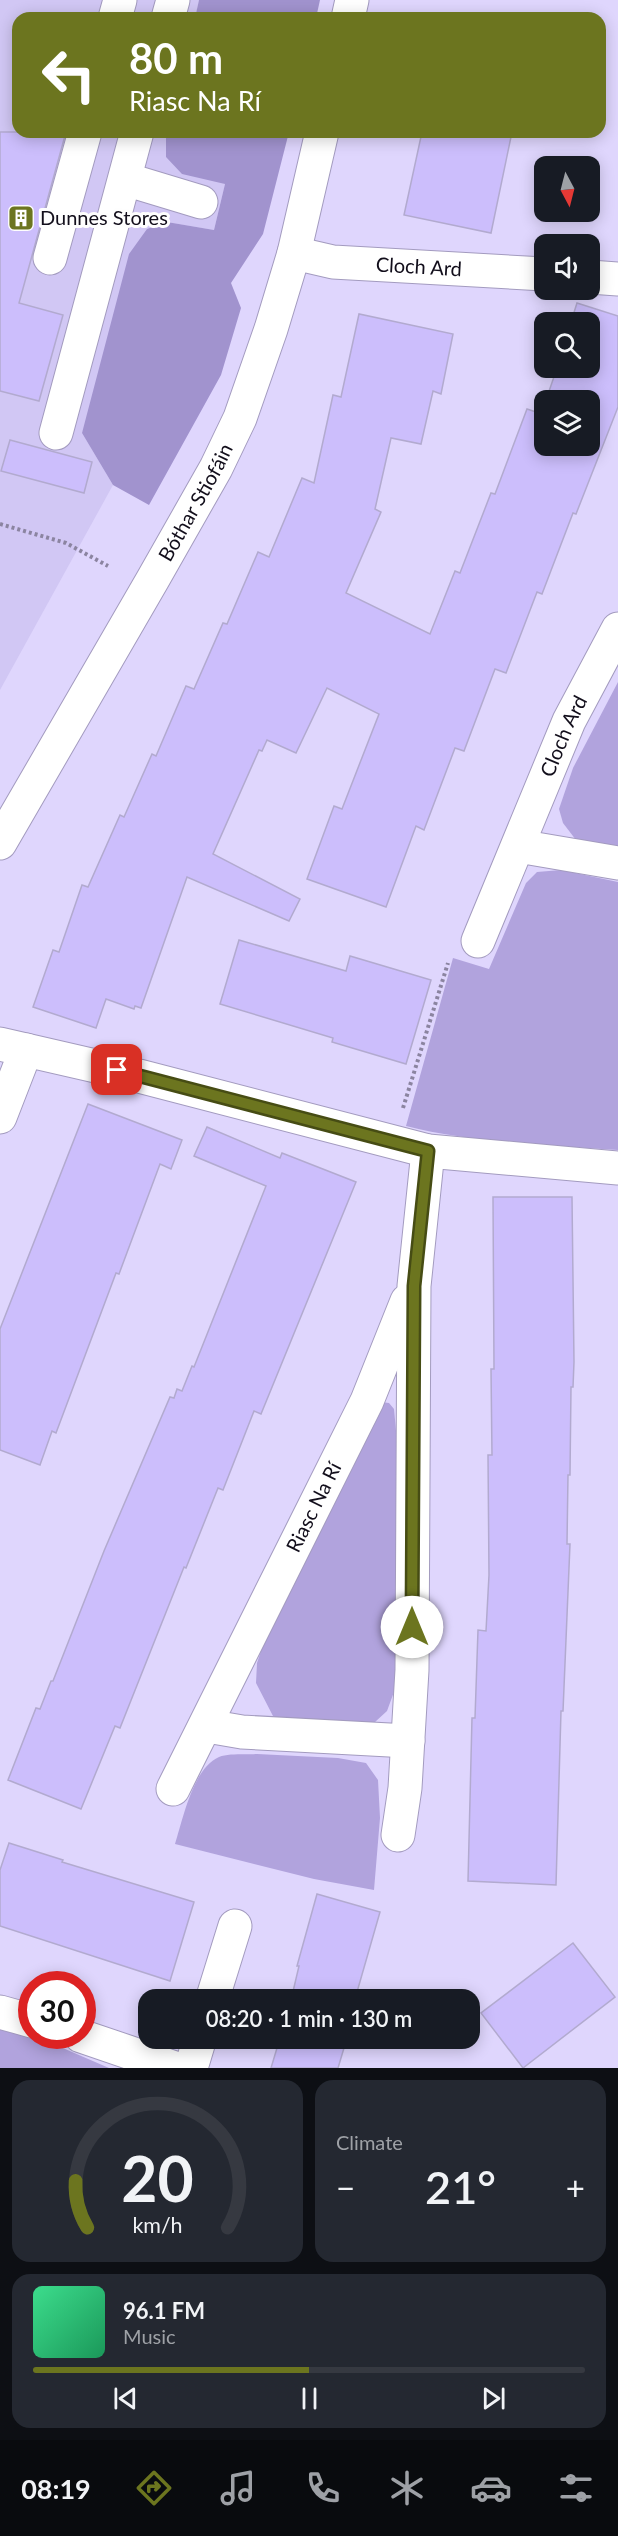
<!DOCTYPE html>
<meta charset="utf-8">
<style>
body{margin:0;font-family:Lato,sans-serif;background:#242831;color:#f1f3f6;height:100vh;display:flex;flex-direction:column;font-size:22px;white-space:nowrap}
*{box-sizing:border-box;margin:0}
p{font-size:20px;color:#9ea1a6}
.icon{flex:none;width:33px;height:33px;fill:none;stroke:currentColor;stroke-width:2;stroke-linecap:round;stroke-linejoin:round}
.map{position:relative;height:2068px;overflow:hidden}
.drawer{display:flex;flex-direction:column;gap:12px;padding:12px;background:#0d0f14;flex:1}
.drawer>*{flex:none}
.hud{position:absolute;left:12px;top:12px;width:594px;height:126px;border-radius:18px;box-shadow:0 3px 15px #0003;background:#6c751f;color:#fff;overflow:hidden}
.needle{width:39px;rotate:173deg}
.tools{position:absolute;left:534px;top:156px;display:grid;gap:12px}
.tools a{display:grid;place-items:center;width:66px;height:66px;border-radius:12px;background:#171b24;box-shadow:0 3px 15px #0003;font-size:30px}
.speed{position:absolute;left:18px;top:1971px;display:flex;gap:12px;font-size:30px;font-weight:700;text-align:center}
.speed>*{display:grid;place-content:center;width:78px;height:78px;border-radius:50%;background:#171b24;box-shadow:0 3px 15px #0003;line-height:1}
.speed .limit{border:9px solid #d22;background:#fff;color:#111}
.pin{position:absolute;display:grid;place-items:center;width:51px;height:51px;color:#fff;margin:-26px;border-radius:12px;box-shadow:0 3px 9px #0006}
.me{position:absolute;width:66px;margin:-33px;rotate:0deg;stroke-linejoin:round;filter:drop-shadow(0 0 4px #0008)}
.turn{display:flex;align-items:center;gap:21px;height:126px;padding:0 18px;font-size:27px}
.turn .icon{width:78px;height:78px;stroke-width:2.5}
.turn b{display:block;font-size:42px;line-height:51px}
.big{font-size:45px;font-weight:600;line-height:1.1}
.drawer .widget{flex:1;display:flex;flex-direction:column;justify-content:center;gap:9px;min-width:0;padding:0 21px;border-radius:18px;background:#242831}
.drawer .dial{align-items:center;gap:0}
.dial svg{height:156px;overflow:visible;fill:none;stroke:#363941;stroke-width:7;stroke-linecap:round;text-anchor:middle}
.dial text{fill:#f1f3f6;stroke:none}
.song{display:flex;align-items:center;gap:18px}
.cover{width:72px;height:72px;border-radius:9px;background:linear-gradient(135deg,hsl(150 70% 55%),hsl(150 70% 35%))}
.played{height:6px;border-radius:3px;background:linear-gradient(90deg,#6c751f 50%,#363941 50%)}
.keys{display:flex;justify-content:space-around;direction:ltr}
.heat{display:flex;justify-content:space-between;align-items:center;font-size:33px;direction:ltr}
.drawer .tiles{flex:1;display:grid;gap:12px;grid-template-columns:1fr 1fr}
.widget:last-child{grid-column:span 2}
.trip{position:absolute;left:138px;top:1989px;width:342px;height:60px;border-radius:18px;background:#171b24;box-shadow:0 3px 15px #0003;font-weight:600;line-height:60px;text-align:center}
.dock{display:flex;height:96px;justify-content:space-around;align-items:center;background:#090b0e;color:#9ea1a6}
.dock .icon{width:42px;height:42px}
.dock .active{color:#6c751f}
.dock b{font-size:27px;color:#f1f3f6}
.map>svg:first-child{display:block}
.built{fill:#d1c7f4}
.green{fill:#b1a3dd}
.forest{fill:#a193ce}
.building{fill:#ccbefc;stroke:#b2aacf;stroke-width:1.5}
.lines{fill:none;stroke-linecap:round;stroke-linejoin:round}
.minor-casing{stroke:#a39bbf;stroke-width:35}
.path{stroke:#8b84a0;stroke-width:4;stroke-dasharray:3 3;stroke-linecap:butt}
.minor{stroke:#fff;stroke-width:33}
.route-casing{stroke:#464c14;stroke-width:15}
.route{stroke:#6c751f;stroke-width:10}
.labels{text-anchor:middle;stroke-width:6;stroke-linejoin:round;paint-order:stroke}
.poi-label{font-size:20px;fill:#120e1b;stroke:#fefefe;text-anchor:start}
.street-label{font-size:20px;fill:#120e1b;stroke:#fefefe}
</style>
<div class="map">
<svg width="618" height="2068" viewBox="0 0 618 2068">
<rect width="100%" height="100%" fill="#dfd6fd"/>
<path class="built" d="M0 0H199L195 18H18V132H166V157L225 184 214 230 167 222 82 433 113 485 0 690Z"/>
<g class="green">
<path d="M618 682V849L576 840 563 823 559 809 573 768Z"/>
<path d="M561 870 618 882V1150C549 1145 473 1143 406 1126L453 958 489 969 526 883 537 872Z"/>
<path d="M381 1402 389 1403 394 1409 398 1452V1681L387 1711 375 1722 347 1727 291 1725 273 1716 256 1683 257 1663 267 1633 353 1467 374 1408Z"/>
<path d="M257 1754 338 1758 366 1763 378 1780 380 1818 374 1890 314 1879 175 1844C183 1819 193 1768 219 1757 229 1753 246 1755 257 1754Z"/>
<path d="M0 2026 42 2039 109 2068H0Z"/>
</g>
<g class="forest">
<path d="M199 0H320L316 18H195Z"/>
<path d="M166 132H289L263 234 231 283 241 308 221 375 149 505 113 485 82 433 129 254 147 229 167 222 214 230 225 184 182 174 166 157Z"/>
</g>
<g class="building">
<path d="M0 132H66L19 303 63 315 39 401 0 391Z"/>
<path d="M422 132H512L491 233 404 215Z"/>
<path d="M577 303 618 316V407L576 514 573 513 542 594 537 592 506 673 495 669 464 751 455 748 424 830 416 826 386 907 307 879 334 806 342 809 379 714 327 688 296 753 267 740 262 751 259 750 213 854 300 899 289 921 187 877 141 1008 135 1006 134 1009 106 999 96 1028 33 1007 53 950 59 952 82 885 88 887 120 815 124 817 152 754 156 756 186 686 194 689 223 623 227 624 258 552 269 557 302 478 314 483 333 395 341 397 359 314 453 334 441 394 433 391 421 444 391 438 375 509 381 512 346 593 430 634 455 571 460 573 491 493 495 494 527 409 542 414 544 406V446H590V400H546L557 368H590V322H571Z"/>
<path d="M10 440 92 462 84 493 1 471Z"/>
<path d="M239 940 346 971 350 956 431 980 406 1064 332 1042 333 1038 220 1004Z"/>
<path d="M88 1104 182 1140 171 1169 160 1164 119 1274 116 1273 56 1433 52 1431 40 1465 0 1450V1329Z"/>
<path d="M207 1127 280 1158 282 1153 356 1182 261 1414 254 1411 223 1490 218 1488 186 1568 184 1567 120 1728 115 1726 81 1809 8 1780 36 1708 40 1709 51 1681H53L104 1551 170 1397 174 1398 177 1389 182 1391 192 1366 194 1367 266 1186 194 1156Z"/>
<path d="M493 1197H572L574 1362 573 1387H571L570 1475H568L567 1544H570L563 1711H561L556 1885 468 1881 472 1718H475L478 1630 486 1631 489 1575 488 1455H492L491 1369H494Z"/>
<path d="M9 1843 63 1860 62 1862 194 1902 170 1981 0 1926V1870Z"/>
<path d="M317 1894 380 1912 357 1992H360L358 2000H291L299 1966H297Z"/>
<path d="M573 1943 615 1997 523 2068 481 2013Z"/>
<path d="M280 2038H347L338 2068H271Z"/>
</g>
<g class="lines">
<defs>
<g id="minor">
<path d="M115 18 120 0"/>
<path d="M168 18 173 0"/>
<path d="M348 18 352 0"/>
<path d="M125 179 201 202"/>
<path id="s1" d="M294 253 333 262 544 274"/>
<path d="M50 258 85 132"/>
<path d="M590 277 618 279"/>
<path d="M56 433 137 132"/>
<path id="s2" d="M0 843 153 579 216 468 240 418 271 329 294 253 322 132"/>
<path d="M518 846 618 863"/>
<path id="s3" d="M478 941 569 721 618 629"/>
<path d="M0 1044 139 1076 428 1151 618 1168"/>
<path d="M0 1117 26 1050"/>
<path d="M207 1726 242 1732 408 1741"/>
<path id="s4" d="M173 1789 367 1401 407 1301"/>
<path d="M398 1835 405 1788 412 1670 414 1286 428 1151"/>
<path d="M212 2000 235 1926"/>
<path d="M0 2012 32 2021"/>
<path d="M81 2036 175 2068"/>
<path d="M191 2068 200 2038"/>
</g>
</defs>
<use href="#minor" class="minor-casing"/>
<g class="path">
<path d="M0 524 66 543 108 566"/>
<path d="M403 1108 448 963"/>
</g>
<use href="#minor" class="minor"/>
</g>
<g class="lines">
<defs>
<path id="route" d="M117 1070 428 1151 414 1286 412 1627"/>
</defs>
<use href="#route" class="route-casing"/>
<use href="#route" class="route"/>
</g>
<defs>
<symbol id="building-square" viewBox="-11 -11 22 22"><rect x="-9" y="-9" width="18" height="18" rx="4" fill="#6c751f" stroke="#fefefe"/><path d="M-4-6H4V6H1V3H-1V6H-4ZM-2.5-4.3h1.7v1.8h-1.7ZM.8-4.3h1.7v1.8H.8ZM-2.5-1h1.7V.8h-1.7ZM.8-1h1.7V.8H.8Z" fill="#fff"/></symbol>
</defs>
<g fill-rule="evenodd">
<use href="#building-square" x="6" y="203" width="30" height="30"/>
</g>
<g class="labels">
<g class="poi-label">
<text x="40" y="225">Dunnes Stores</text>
</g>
<g class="street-label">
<text dy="7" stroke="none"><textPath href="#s1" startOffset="126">Cloch Ard</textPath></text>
<text dy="7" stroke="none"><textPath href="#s2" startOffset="393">Bóthar Stiofáin</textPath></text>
<text dy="7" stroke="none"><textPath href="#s3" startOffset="222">Cloch Ard</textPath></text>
<text dy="7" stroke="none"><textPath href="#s4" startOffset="315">Riasc Na Rí</textPath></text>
</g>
</g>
</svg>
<div class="tools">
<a><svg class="needle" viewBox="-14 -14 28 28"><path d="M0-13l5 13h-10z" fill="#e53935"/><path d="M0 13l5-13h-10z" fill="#9ea1a6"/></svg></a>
<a><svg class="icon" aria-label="sound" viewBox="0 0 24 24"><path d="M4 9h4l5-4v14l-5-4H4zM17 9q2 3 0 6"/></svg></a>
<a><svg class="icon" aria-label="search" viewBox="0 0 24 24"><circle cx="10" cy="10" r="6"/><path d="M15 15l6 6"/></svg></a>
<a><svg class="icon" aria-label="layers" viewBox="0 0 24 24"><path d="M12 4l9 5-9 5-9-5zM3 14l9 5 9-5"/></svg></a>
</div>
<div class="speed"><div class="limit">30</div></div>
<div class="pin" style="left:117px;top:1070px;background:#d93025"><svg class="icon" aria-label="arrive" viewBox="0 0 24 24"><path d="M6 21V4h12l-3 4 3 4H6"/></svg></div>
<svg class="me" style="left:412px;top:1627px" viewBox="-20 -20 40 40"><circle r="19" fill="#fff"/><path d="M0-13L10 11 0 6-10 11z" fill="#6c751f"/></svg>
<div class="trip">08:20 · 1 min · 130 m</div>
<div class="hud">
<div class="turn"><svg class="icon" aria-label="left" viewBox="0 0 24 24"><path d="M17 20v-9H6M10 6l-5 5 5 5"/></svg><div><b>80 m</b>Riasc Na Rí</div></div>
</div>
</div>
<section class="drawer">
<div class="tiles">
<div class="widget dial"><svg viewBox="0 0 100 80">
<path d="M14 69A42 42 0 1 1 86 69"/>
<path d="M14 69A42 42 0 0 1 8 45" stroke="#6c751f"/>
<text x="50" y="56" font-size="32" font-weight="700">20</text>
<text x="50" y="72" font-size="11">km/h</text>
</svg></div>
<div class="widget"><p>Climate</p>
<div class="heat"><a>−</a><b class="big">21°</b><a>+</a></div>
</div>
<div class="widget">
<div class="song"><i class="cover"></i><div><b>96.1 FM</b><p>Music</p></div></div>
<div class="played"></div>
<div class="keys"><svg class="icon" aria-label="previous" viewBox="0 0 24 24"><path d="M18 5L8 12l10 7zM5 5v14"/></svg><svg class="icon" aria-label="pause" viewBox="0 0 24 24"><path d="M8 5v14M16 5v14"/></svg><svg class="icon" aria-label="next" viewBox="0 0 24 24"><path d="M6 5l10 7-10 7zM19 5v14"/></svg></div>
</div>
</div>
</section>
<nav class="dock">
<b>08:19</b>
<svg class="icon active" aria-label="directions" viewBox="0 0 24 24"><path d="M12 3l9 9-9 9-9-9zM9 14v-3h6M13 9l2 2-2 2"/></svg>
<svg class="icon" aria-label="music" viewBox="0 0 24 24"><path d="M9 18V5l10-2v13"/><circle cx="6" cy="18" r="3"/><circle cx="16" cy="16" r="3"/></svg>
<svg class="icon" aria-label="phone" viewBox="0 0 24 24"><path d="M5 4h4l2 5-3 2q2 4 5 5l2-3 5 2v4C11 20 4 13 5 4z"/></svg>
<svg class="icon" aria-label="climate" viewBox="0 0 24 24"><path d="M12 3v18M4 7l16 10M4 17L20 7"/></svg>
<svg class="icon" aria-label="car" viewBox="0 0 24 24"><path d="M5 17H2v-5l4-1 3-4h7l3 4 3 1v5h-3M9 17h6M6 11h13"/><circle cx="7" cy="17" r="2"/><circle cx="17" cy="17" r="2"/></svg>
<svg class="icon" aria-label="filters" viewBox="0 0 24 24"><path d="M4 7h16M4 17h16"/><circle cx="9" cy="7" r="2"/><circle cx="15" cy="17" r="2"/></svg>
</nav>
